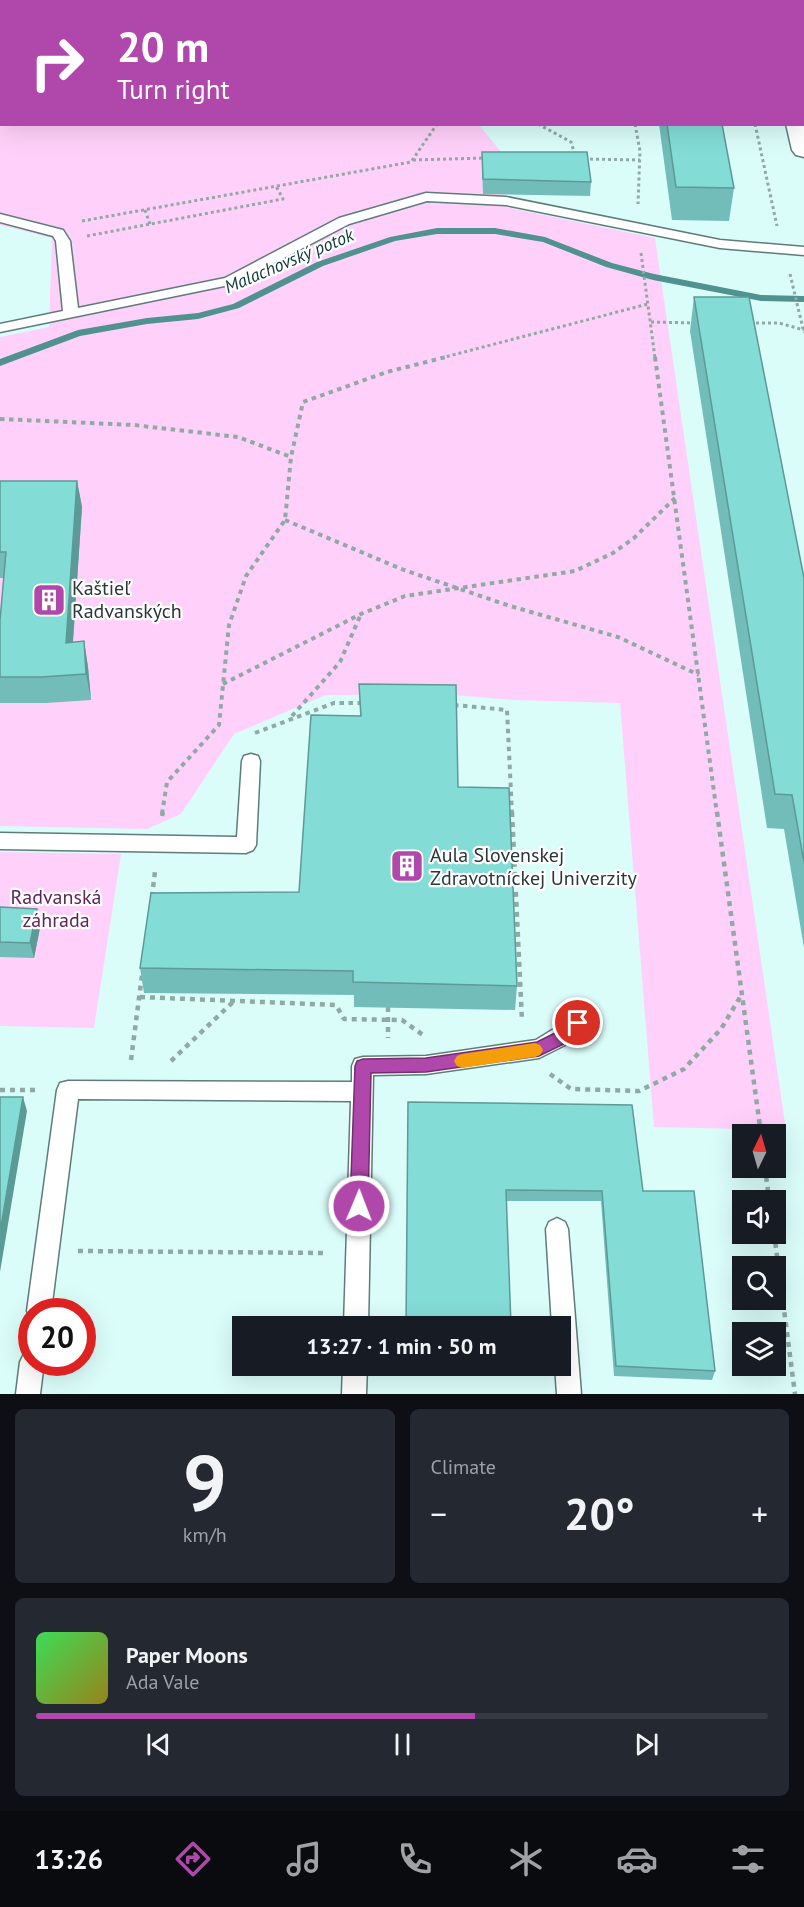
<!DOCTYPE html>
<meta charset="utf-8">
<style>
body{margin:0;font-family:"PT Sans",sans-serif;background:#242831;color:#f1f3f6;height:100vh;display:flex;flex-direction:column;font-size:22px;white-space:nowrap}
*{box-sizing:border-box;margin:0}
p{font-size:20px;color:#9ea1a6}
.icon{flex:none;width:33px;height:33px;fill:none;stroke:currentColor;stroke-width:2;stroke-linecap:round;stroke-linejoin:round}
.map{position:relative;height:1394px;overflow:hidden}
.drawer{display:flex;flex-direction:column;gap:15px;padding:15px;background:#0d0f14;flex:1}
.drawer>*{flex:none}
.banner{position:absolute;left:0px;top:0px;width:804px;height:126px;box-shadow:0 6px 24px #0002;background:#b047aa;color:#fff;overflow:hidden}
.needle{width:39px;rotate:5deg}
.buttons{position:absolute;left:732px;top:1124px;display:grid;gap:12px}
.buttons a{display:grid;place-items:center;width:54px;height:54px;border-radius:0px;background:#171b24;box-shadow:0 6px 24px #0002;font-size:30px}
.speed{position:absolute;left:18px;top:1298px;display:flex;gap:12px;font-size:30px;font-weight:700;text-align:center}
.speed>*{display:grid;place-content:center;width:78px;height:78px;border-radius:50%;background:#171b24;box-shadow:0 6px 24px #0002;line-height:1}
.speed .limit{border:9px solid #d22;background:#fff;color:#111}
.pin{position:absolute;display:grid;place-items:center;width:51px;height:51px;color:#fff;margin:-26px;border:3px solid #fff;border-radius:50%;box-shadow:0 2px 6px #0007}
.me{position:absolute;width:66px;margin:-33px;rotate:1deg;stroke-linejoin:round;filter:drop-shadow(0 0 4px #0008)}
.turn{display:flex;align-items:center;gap:21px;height:126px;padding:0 18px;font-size:27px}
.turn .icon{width:78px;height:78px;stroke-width:2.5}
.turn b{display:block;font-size:42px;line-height:51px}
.big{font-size:45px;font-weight:800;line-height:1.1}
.drawer .widget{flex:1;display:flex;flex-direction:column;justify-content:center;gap:9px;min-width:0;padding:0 21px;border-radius:9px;background:#242831}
.drawer .dial{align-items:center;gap:0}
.dial b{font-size:78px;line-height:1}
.song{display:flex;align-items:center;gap:18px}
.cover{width:72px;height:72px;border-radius:9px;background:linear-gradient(135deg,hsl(130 70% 55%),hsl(50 70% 35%))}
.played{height:6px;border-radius:3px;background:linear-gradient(90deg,#b047aa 60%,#363941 60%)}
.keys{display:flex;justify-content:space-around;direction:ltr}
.heat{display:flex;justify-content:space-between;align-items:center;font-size:33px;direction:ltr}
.drawer .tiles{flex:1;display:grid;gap:15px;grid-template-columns:1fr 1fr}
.widget:last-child{grid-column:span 2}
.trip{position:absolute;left:232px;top:1316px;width:339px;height:60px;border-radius:0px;background:#171b24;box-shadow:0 6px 24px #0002;font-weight:800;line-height:60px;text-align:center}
.dock{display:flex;height:96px;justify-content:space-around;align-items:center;background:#090b0e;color:#9ea1a6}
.dock .icon{width:42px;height:42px}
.dock .on{color:#b047aa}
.dock b{font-size:27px;color:#f1f3f6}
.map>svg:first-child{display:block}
.green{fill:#ffd1fa}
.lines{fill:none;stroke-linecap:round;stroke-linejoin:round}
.stream{fill:#50928f;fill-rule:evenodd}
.service-casing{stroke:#5e7c7a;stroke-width:3}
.minor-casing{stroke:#5e7c7a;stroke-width:3}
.path-far2{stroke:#90a9a7;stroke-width:3;stroke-dasharray:3 3;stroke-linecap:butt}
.path-far1{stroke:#90a9a7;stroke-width:4;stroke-dasharray:4.5 4.5;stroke-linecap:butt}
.path{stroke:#90a9a7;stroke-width:4.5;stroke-dasharray:5 5;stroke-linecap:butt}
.service{fill:#fff;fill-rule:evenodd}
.minor{fill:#fff;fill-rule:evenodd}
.wall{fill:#72bdb9}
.shaded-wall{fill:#5c9a96}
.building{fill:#84dcd7;stroke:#5c9a96;stroke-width:1.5}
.route{fill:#b047aa;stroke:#722e6e;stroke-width:1.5}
.slow{fill:#f59e0b}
.labels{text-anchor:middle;stroke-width:4.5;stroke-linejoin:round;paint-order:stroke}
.far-water-label{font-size:18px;font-style:italic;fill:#0e3937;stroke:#fff}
.poi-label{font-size:20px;fill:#2a3737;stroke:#fff;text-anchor:start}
.park-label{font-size:20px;fill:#5f235c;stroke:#fff}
</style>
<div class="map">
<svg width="804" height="1394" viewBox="0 0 804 1394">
<rect width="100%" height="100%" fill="#dbfdfa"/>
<g class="green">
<path d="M0 32 2 124 479 125 502 153 506 207 655 238 786 1130 654 1127 620 703 514 700 452 695H326L234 734 181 814 147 829 0 826V337L49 327 52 238 0 225Z"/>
<path d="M0 852 121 854 94 1028 0 1026Z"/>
</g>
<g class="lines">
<path class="stream" d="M437 228H495L545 237 612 263 654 274 761 295 804 296V302L761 301 653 280 606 267 543 242 495 234H437L395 241 323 266 239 308 198 319 147 324 80 336 0 366V359L78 330 147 318 198 313 233 304 317 262 390 237Z"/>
<defs>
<g id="service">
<path d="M82 0H94L95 2H83Z"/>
<path d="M322 0H334L335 2H323Z"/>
<path d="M732 0H744L731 2Z"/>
<path d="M804 73V81L802 82V74Z"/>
<path d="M2 89V97L0 98V90Z"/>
<path d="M426 193 506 197 720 240 804 247V255L720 248 506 205 427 201 349 224 234 284 0 332V324L63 311 56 241 53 236 0 222V214L63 230 70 241 78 308 225 278 339 218Z"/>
<path d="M251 754 258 756 260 761 256 845 253 850 246 853 0 849V833L237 837 242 761 244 756Z"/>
<path d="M578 1014 585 1017 588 1023 585 1029 567 1044 539 1058 426 1074 373 1075 368 1326H344L351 1101 78 1099 51 1311H32L31 1319 27 1311 57 1090 60 1083 68 1081 352 1082V1066L355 1059 363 1057 426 1056 536 1040Z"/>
<path d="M557 1218 565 1222 568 1229 581 1394H557L555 1365H561V1326H552L546 1229 549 1222Z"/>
<path d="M32 1350V1362H44L40 1394H16L20 1362 24 1354Z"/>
<path d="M343 1365H367L366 1394H342Z"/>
</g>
<g id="minor">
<path d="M39 0H68L38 2Z"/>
<path d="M549 0H575L576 2H550Z"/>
<rect x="0" y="3" width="2" height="12"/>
<path d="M802 118H804V157L796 155 792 150 786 124H802Z"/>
</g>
</defs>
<use href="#service" class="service-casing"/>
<use href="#minor" class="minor-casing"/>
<g class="path-far2">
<path d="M480 0 486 2"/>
<path d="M642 0 649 2"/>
<path d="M167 2 176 0"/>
<path d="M538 124 571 142 575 155"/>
<path d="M635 124 640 151 638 204"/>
<path d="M755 124 777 226"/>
<path d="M584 159 640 160"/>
<path d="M413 160 486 158"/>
<path d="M145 210 150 224"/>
<path d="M82 221 411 162 437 124"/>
<path d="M87 236 283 199 276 186"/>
<path d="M641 253 655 358"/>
<path d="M790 274 804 333"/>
<path d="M651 322 695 323"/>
<path d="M750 323H779L804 330"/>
<path d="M441 358 648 304"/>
</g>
<g class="path-far1">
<path d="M655 357 717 814"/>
<path d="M0 419 134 425 238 437 291 457"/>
<path d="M285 520 404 570 510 606 618 637 699 675"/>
<path d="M223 684 361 614 405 596 575 571 613 553 634 538 675 498"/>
<path d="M454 705 507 710 512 814"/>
<path d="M292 716 340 662 361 614"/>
<path d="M255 733 334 703H362"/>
<path d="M162 814 167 782 219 725 229 625 246 576 285 520 291 457 303 402 387 372 446 357"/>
</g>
<g class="path">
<path d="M512 812 522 1021"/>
<path d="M717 812 761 1134"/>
<path d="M162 816 163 812"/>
<path d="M152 897 155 871"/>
<path d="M140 997 336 1005 344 1019 402 1020 423 1035"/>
<path d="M388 1007V1038"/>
<path d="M131 1060 142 975"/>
<path d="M171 1061 235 1000"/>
<path d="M550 1074 571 1089 639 1091 684 1069 721 1029 742 994"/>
<path d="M0 1090H37"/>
<path d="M765 1167 769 1200"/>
<path d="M774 1233 795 1394"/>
<path d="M78 1251 328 1253"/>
</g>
<use href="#service" class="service"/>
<use href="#minor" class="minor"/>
</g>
<g class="wall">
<path d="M659 124H722L734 188 729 221 672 220Z"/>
<path d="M482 152 591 182 590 196 483 194 482 166Z"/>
<path d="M694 297 804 578V948L784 829 767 828 690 331Z"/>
<path d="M0 481H77L82 507 73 643 84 641 88 667 91 700 46 703H0V620L4 578H0Z"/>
<path d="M359 684 458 787 517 986 515 1010 354 1007V995L144 993 140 968 299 892 360 716Z"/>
<path d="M0 907 41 923 34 958 0 957Z"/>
<path d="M408 1102 643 1191 715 1371 712 1380 614 1376 601 1201H507Z"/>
<path d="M405 1365H512L511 1370 405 1369Z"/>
</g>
<g class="shaded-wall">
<path d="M2 66V87H0V67Z"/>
<path d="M77 481 82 507 71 669 66 643Z"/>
<path d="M84 641 88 667 91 700 86 674Z"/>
<path d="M37 909 41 923 34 958 30 943Z"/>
<path d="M23 1097 27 1111 0 1272V1232Z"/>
</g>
<g class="building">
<path d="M0 26H2V66L0 67Z"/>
<path d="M667 124H722L734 188 676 187Z"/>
<path d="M482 152H587L591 182 483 179Z"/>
<path d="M694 297H749L804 578V862L792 795 775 794Z"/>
<path d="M0 481H77L66 643 84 641 86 674 41 677H0V620L6 552H0Z"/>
<path d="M359 684 456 685 458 787 509 788 517 986 353 982V971L140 968 151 893 299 892 311 715 361 716Z"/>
<path d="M0 907 37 909 30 943 0 942Z"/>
<path d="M0 1097H23L0 1232Z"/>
<path d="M408 1102 632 1105 643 1191H694L715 1371 616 1366 602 1191 506 1190 511 1326H406Z"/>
</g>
<path class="route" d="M578 1016 583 1018 585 1023 566 1043 539 1056 426 1072 371 1073 368 1206 365 1212 359 1214 353 1212 350 1206 355 1066 357 1061 363 1059 426 1058 537 1042 555 1033Z"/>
<path class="slow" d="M535 1043 540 1045 543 1050 540 1055 535 1057 462 1068 457 1066 454 1061 457 1056 462 1054Z"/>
<defs>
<symbol id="building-square" viewBox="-11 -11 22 22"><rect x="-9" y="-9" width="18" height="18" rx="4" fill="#b047aa" stroke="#fff"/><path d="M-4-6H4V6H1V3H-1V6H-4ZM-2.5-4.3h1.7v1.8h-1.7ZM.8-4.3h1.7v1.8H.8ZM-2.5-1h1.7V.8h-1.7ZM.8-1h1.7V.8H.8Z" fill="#fff"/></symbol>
</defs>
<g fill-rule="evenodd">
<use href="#building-square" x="30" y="581" width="38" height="38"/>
<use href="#building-square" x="388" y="847" width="38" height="38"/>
</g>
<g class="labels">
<g class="far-water-label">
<text transform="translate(289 261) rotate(-23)" y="6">Malachovský potok</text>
</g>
<g class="poi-label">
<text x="72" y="595">Kaštieľ<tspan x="72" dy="23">Radvanských</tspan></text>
<text x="430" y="862">Aula Slovenskej<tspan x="430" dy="23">Zdravotníckej Univerzity</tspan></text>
</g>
<g class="park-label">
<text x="56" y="904">Radvanská<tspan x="56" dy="23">záhrada</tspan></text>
</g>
</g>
</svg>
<div class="buttons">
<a><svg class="needle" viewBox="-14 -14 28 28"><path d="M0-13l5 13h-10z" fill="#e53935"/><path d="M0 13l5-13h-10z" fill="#9ea1a6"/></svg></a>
<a><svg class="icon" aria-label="sound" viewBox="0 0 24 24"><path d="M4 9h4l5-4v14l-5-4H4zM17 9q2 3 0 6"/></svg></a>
<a><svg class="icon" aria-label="search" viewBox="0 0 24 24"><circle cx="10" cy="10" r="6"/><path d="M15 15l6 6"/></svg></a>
<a><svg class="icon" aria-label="layers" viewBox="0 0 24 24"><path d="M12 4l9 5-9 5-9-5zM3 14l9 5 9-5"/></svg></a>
</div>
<div class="speed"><div class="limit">20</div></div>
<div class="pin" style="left:578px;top:1023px;background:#d93025"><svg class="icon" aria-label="arrive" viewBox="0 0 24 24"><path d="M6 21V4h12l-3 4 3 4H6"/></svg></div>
<svg class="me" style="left:359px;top:1206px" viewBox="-20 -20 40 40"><circle r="17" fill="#b047aa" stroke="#fff" stroke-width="3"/><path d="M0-11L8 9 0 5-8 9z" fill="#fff"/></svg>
<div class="trip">13:27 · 1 min · 50 m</div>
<div class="banner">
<div class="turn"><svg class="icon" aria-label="right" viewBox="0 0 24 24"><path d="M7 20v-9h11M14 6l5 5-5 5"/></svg><div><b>20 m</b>Turn right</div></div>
</div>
</div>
<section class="drawer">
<div class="tiles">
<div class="widget dial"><b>9</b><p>km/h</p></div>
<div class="widget"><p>Climate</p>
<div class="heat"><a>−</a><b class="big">20°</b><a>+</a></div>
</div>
<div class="widget">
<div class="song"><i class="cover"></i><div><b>Paper Moons</b><p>Ada Vale</p></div></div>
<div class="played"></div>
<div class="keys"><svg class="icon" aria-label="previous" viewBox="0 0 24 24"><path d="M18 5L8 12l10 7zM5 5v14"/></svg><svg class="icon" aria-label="pause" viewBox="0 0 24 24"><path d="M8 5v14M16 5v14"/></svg><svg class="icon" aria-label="next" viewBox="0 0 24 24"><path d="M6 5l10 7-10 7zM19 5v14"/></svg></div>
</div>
</div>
</section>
<nav class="dock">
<b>13:26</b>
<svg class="icon on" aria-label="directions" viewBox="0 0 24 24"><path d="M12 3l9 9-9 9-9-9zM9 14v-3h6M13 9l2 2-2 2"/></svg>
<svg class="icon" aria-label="music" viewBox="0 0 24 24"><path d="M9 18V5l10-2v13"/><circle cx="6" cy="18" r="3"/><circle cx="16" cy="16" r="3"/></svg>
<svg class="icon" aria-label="phone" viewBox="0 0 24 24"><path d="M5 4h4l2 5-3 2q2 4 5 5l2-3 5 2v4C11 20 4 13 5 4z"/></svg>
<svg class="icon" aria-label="climate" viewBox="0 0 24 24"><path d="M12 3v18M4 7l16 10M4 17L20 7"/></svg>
<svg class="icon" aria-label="car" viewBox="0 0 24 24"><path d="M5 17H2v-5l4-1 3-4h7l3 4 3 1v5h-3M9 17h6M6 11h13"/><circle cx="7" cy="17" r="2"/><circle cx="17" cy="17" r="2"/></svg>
<svg class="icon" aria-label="filters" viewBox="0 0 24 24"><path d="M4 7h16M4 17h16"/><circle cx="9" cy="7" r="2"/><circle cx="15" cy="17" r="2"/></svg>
</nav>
